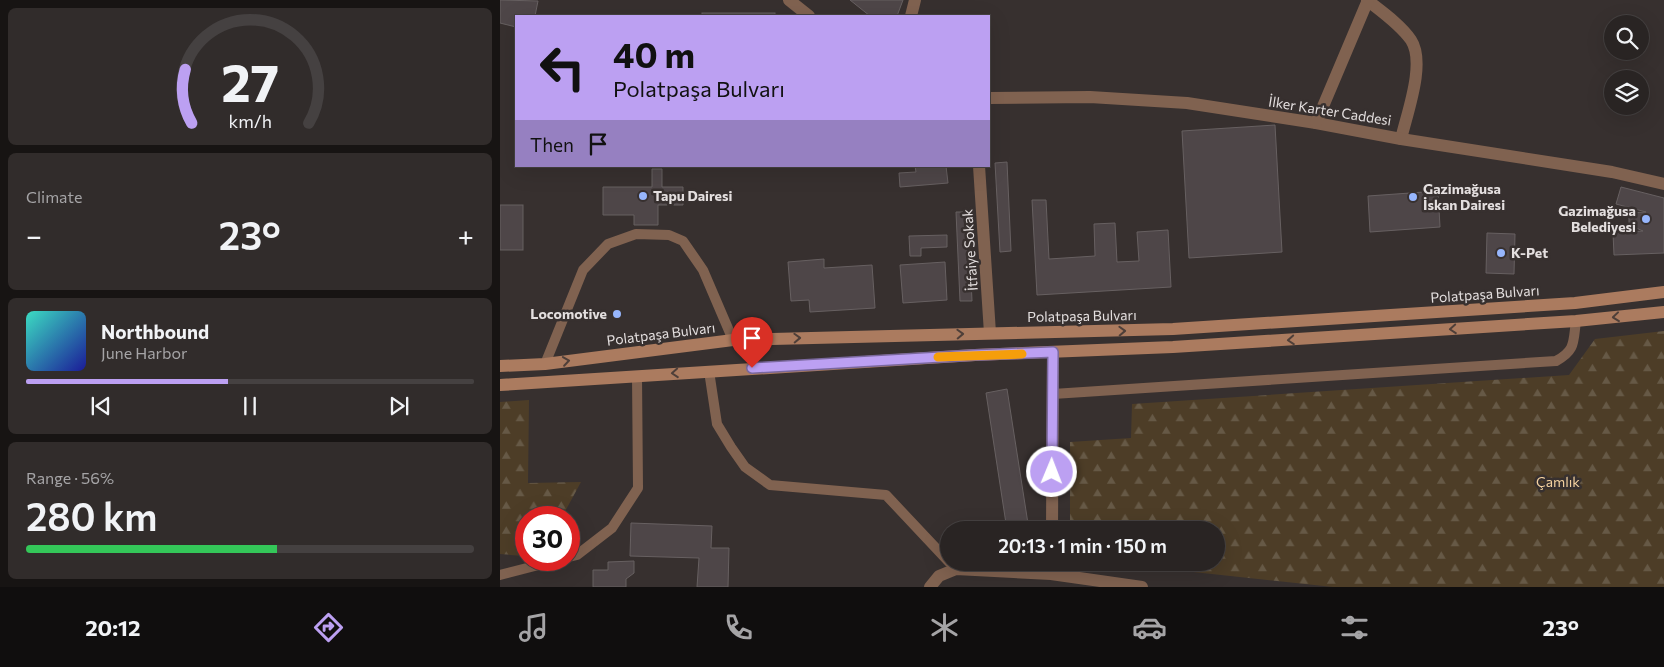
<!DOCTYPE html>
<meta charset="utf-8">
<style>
body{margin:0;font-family:Commissioner,sans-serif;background:#312c2b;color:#f1f3f6;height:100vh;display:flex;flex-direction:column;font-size:19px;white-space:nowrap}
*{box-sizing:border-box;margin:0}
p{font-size:16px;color:#a5a4a6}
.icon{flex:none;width:28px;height:28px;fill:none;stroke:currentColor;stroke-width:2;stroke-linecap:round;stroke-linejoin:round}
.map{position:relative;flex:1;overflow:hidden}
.panel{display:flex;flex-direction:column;gap:8px;padding:8px;background:#171413;width:500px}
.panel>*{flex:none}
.top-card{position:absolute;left:15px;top:15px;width:475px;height:152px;border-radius:0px;box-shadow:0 5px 20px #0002,0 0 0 1px #454141;background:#bca0f2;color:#111;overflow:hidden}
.buttons{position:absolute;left:1104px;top:15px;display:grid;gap:10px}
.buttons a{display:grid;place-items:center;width:45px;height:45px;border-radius:50%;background:#292423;box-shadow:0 5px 20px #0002,0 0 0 1px #454141;font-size:25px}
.speed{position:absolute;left:15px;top:506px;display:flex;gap:10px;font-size:25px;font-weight:700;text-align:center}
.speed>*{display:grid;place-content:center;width:65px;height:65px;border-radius:50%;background:#292423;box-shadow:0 5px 20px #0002,0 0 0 1px #454141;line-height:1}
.speed .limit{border:8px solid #d22;background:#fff;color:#111}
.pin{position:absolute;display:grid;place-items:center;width:42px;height:42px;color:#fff;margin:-51px -21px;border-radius:50% 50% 50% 0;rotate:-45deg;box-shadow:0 0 5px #0007}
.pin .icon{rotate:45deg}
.me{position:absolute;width:55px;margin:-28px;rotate:1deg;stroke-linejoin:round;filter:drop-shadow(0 0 4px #0008)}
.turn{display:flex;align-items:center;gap:18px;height:105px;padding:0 15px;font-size:22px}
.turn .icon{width:65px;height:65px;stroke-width:2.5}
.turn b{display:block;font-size:35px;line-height:42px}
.then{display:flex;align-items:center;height:48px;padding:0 15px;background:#0003;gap:10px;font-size:19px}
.big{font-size:38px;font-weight:600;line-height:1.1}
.panel .card{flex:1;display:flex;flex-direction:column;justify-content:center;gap:8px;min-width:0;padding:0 18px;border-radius:8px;background:#312c2b}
.panel .dial{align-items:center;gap:0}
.dial svg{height:130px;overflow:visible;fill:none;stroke:#454141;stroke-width:7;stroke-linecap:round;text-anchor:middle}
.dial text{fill:#f1f3f6;stroke:none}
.song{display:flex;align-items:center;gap:15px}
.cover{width:60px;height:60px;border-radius:8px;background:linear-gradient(135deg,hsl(170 70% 55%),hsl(240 70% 35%))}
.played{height:5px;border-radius:2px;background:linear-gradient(90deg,#bca0f2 45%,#454141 45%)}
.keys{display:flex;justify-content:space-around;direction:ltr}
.heat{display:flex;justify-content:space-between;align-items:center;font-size:28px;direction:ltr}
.charge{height:8px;border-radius:4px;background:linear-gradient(90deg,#34c759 56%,#454141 0)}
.trip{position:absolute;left:440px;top:521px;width:285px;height:50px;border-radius:25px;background:#292423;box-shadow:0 5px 20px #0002,0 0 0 1px #454141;font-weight:600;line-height:50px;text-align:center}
.menu{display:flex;height:80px;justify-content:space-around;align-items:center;background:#100e0e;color:#a5a4a6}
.menu .icon{width:35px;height:35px}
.menu .active{color:#bca0f2}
.menu b{font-size:22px;color:#f1f3f6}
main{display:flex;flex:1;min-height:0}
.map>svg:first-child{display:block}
.forest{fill:url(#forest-firs)}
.building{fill:#4e4648;stroke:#676061}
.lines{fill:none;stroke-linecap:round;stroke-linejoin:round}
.lane{stroke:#806250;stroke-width:10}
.street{stroke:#806250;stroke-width:12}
.secondary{stroke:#ab7b5f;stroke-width:12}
.oneway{stroke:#4e3f39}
.route-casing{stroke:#7a689d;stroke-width:12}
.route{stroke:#bca0f2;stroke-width:9}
.slow{stroke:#f59e0b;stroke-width:9}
.poi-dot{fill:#97b6fd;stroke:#37302f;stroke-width:2}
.labels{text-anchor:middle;stroke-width:5;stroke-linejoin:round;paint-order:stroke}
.street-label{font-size:14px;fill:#e4dfdf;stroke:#37302f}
.poi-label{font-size:14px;font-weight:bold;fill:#e4dfdf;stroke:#37302f;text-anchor:start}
.park-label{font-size:14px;fill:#f5d2a0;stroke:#37302f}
</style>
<main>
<section class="panel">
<div class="card dial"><svg viewBox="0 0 100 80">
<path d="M14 69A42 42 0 1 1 86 69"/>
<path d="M14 69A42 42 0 0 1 10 36" stroke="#bca0f2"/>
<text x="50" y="56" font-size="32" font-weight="700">27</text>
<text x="50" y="72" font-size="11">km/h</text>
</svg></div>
<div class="card"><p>Climate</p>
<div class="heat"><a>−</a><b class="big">23°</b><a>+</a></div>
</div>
<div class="card">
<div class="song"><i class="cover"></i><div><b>Northbound</b><p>June Harbor</p></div></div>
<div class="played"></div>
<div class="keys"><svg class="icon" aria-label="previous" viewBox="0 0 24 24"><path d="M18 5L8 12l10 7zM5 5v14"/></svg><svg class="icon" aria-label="pause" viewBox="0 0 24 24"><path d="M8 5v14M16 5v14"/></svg><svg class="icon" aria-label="next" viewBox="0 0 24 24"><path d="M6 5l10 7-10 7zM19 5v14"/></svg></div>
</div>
<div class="card"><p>Range · 56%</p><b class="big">280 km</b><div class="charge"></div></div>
</section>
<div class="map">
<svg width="1164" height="587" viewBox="0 0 1164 587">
<defs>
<pattern id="forest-firs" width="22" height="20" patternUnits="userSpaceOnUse" patternTransform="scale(1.25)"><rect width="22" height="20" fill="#4d3d27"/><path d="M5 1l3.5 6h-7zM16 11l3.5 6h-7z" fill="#665946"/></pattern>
</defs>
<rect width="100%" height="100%" fill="#37302f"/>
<g class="forest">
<path d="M1164 331V587H833L610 563 716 562V530H570V442L631 438 632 404 1069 375 1095 339Z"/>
<path d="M29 400 28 483 81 482 62 517 26 518V555L23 556 0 554V402Z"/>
</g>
<g class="building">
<path d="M0 0 38 1 35 16H16V27L0 23Z"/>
<path d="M350 0H403L397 16H370Z"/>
<rect x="202" y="13" width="73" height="3"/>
<path d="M775 125 782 252 689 258 682 131Z"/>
<path d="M507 162 511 251 500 252 495 163Z"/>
<path d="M415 166H446L448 183 400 187 399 173 416 172Z"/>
<path d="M152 169H162V187H183V205H158V225H134V215H103V187H152Z"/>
<path d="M1121 187 1164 198V253L1114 255 1113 233 1143 231 1129 225V213L1146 212 1116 204Z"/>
<path d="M938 191 940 227 870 232 868 196Z"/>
<path d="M532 200H546L549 259 595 256 594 224 615 223 617 262 639 261 637 232 668 230 671 287 537 295Z"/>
<rect x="0" y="205" width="23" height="45"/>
<path d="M456 212H468L472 301H460Z"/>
<path d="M987 233 1015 234 1014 274 986 273Z"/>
<path d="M447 235V247L421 248V256H410L409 236Z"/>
<path d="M324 259V268L372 265 375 308 310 312 309 300 291 301 288 262Z"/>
<path d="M445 262 447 300 403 303 400 265Z"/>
<path d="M507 389 529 530H507L486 393Z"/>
<path d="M131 523 212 526 211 548H229L228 587H197L199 558 130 556Z"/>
<path d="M134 561V573L126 579V587H93V570H108V562Z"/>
</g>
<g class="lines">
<g class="lane">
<path d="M45 364 83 270 108 244 136 234 169 235 183 241 203 270 233 340"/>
<path d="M209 371 217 424 231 447 245 467 270 485 386 495 449 562"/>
<path d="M553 394 1056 361C1076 350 1073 342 1076 321"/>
<path d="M69 557 77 555 112 528 138 488 137 376"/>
<path d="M0 575 58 560"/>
</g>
<g class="street">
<path d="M289 0 309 16"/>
<path d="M867 0C881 11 901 25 911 40 926 63 907 113 901 139"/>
<path d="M411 16 415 0"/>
<path d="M489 98 590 97 687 103 816 123 901 139 1112 172 1164 184"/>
<path d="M816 123 868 0"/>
<path d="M479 166 490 333"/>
<path d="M552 530 553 352"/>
<path d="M430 587 439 576 456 569 551 574 642 587"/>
</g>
<g class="secondary">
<path d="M0 366 45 364 233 340 673 329 1075 303 1164 292"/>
<path d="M0 385 475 355 673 347 1076 321 1164 312"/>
</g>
</g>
<defs><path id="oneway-chevron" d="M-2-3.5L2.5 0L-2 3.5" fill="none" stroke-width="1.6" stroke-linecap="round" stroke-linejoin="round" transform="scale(1.25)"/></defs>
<g class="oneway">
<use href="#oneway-chevron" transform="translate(1116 317) rotate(174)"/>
<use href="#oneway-chevron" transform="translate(953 329) rotate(176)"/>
<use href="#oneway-chevron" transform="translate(622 331) rotate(-2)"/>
<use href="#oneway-chevron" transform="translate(460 334) rotate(-2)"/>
<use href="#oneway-chevron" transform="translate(297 338) rotate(-2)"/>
<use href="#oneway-chevron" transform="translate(791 340) rotate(176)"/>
<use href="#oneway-chevron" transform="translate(66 361) rotate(-8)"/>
<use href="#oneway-chevron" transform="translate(175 373) rotate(176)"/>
</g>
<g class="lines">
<defs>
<path id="route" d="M252 368 475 355 553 352 552 472"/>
</defs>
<use href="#route" class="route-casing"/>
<use href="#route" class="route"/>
<path class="slow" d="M438 357 522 354"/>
</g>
<g class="poi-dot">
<circle cx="143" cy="196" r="5"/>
<circle cx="913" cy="197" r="5"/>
<circle cx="1146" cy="219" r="5"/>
<circle cx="1001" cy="253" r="5"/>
<circle cx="117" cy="314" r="5"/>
</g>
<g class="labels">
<g class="street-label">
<text transform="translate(830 111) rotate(9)" y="5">İlker Karter Caddesi</text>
<text transform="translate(470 250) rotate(-94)" y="5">İtfaiye Sokak</text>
<text transform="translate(985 294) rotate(-4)" y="5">Polatpaşa Bulvarı</text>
<text transform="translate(582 316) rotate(-1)" y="5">Polatpaşa Bulvarı</text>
<text transform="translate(161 334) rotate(-7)" y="5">Polatpaşa Bulvarı</text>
</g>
<g class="poi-label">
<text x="923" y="194">Gazimağusa<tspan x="923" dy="16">İskan Dairesi</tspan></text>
<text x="153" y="201">Tapu Dairesi</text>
<text x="1136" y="216" text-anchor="end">Gazimağusa<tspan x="1136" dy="16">Belediyesi</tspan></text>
<text x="1011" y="258">K-Pet</text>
<text x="107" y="319" text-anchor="end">Locomotive</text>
</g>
<g class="park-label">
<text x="1058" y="487">Çamlık</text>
</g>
</g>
</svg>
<div class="buttons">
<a><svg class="icon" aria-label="search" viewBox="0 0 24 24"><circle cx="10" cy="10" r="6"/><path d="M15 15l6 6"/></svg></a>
<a><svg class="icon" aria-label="layers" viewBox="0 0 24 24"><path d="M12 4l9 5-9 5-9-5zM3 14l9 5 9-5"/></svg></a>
</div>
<div class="speed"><div class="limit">30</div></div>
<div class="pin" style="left:252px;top:368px;background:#d93025"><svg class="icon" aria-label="arrive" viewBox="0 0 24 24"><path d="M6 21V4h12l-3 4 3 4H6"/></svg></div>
<svg class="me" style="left:552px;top:472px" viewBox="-20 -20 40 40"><circle r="17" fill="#bca0f2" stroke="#fff" stroke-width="3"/><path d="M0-11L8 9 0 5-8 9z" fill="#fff"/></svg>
<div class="trip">20:13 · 1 min · 150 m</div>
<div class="top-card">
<div class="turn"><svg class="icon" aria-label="left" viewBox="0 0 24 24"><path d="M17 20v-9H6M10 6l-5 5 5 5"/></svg><div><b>40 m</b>Polatpaşa Bulvarı</div></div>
<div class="then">Then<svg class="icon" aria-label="arrive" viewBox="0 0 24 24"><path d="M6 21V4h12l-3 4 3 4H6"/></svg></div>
</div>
</div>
</main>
<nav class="menu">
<b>20:12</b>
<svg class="icon active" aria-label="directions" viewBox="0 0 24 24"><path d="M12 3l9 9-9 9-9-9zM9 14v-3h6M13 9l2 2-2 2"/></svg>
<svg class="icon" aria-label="music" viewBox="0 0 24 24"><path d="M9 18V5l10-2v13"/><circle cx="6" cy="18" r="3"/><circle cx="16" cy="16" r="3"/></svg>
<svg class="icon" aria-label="phone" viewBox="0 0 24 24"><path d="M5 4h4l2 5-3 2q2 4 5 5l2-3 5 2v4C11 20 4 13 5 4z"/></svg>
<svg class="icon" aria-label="climate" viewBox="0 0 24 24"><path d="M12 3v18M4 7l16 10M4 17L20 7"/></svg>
<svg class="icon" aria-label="car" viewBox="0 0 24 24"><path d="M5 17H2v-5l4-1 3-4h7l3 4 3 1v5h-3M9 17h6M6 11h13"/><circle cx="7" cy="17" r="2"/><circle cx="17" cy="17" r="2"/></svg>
<svg class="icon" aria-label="filters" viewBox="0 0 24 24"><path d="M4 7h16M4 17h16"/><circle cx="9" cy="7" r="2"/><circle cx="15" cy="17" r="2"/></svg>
<b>23°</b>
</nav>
